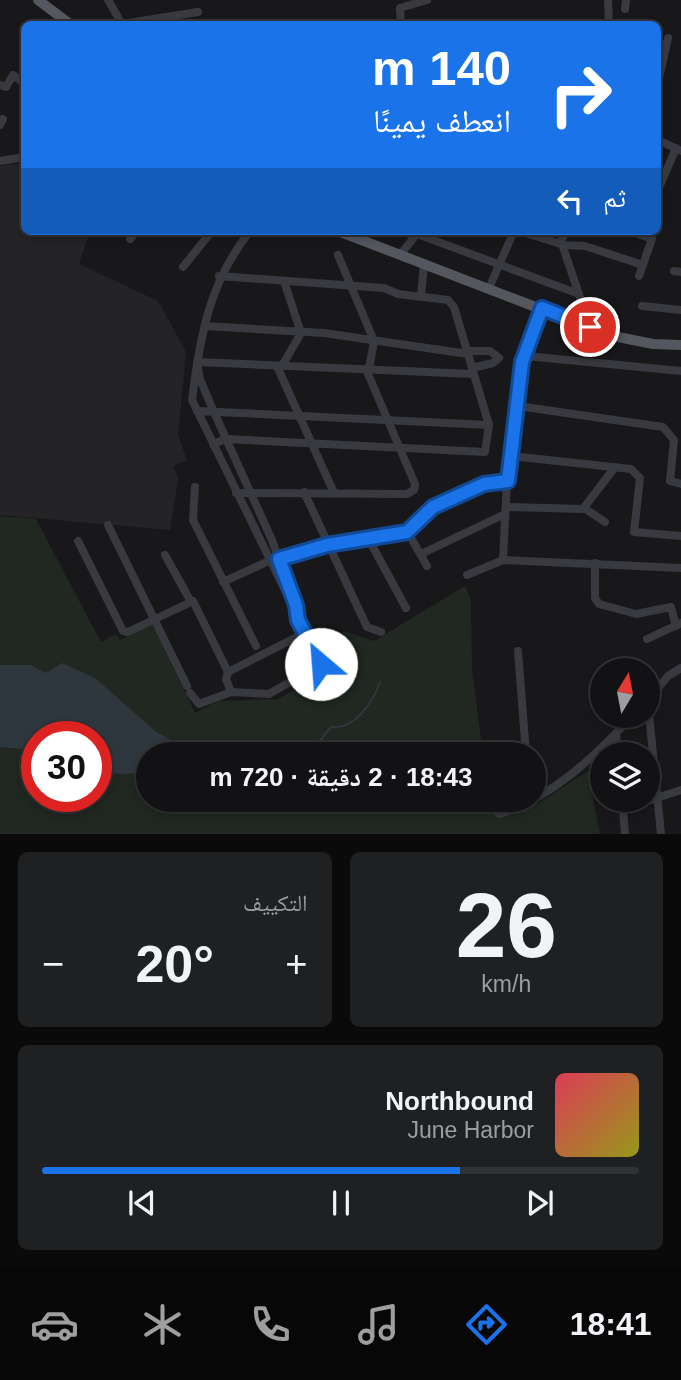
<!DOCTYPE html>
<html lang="ar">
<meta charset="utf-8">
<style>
body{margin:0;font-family:Arial,"Noto Naskh Arabic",sans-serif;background:#1f2022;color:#f1f3f6;direction:rtl;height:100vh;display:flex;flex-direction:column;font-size:26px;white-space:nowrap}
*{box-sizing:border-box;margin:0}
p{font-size:23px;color:#9c9ea0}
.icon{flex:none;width:38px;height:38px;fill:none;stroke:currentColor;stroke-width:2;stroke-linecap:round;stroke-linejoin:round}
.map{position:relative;height:834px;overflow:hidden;direction:ltr}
.panel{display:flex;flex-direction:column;gap:18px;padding:18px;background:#0a0a0b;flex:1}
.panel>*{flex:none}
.hud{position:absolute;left:21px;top:21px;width:640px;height:214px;border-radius:10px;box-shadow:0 4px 10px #0003,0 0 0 2px #313234;direction:rtl;background:#1a73e8;color:#fff;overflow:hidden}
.needle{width:46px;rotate:10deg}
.fabs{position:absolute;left:590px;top:658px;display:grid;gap:14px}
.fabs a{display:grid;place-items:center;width:70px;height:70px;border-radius:50%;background:#121214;box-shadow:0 4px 10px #0003,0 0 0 2px #313234;font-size:35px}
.speed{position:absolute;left:21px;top:721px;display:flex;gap:14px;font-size:35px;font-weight:700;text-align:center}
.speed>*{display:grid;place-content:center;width:91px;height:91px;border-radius:50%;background:#121214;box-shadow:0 4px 10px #0003,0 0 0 2px #313234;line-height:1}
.speed .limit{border:10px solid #d22;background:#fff;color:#111}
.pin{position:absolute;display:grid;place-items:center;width:60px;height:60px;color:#fff;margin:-30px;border:4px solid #fff;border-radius:50%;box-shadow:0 2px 7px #0007}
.me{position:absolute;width:77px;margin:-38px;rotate:333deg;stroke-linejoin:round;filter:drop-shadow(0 0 5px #0008)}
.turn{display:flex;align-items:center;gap:24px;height:147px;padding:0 35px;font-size:32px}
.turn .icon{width:91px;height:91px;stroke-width:2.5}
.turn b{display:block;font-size:49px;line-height:60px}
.then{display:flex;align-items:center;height:66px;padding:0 35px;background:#0003;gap:14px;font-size:26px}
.big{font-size:52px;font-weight:700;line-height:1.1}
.panel .tile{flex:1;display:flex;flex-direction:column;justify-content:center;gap:10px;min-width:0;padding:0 24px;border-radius:10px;background:#1f2022}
.panel .dial{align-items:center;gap:0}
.dial b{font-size:91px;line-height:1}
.song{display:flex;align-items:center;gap:21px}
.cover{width:84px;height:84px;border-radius:10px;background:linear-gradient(135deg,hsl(350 70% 55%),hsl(60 70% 35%))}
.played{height:7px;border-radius:4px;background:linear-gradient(90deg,#1a73e8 70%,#313234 70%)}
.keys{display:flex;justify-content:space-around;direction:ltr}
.heat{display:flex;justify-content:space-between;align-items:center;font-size:38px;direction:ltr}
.panel .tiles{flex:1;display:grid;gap:18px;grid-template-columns:1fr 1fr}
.tile:last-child{grid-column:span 2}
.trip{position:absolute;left:136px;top:742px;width:410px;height:70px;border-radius:35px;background:#121214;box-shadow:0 4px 10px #0003,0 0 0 2px #313234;font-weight:700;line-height:70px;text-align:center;direction:rtl}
.dock{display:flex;height:112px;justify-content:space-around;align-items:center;background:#070708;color:#9c9ea0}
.dock .icon{width:49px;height:49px}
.dock .selected{color:#1a73e8}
.dock b{font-size:32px;color:#f1f3f6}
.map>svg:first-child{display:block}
.built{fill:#242427}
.green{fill:#202821;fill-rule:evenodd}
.water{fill:#2e373e}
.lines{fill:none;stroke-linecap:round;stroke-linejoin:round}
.stream{stroke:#2e373e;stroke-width:2}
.minor{stroke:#393a3f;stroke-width:8}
.major{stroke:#55575e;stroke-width:10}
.route-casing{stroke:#114b97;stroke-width:18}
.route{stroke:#1a73e8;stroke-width:12}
</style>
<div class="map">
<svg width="681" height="834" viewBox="0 0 681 834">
<rect width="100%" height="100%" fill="#18181a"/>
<path class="built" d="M24 163V231H94L86 242 79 264 158 301 186 352 178 435 187 460 174 466 178 479 170 530 0 515V166Z"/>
<path class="green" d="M0 516 36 519 101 642 116 634 120 640 152 623 195 713 219 701 278 699 322 674 327 663 322 649 344 631 374 641 465 586 471 600 472 670 483 754H149V800H487L488 811 529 809 591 769 590 783 600 834H0ZM37 737H96V796H37Z"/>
<path class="water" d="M62 663 95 678 155 731 196 754H149V772L123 774 96 772V737H37L34 750 0 747V665H31L46 673Z"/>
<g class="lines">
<g class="stream">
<path d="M224 754H226"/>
<path d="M291 754 318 743 331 727C354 730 373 703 380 682"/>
</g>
<g class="minor">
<path d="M108 0 122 24"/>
<path d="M608 0 609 24"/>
<path d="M625 9 626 0"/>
<path d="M122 24 198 12"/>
<path d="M401 24 400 8 427 0"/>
<path d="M658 83 668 38"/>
<path d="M0 85 6 87 13 75 24 83"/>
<path d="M0 125 3 119"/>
<path d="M658 140 681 151"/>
<path d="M0 161 24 157"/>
<path d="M658 190 676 148"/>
<path d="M519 231 564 245 585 246 643 265"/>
<path d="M566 231 561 241 590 327"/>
<path d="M630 231 652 239 639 276"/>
<path d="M417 234 579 294"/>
<path d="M130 239 137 231"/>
<path d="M338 255 374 341 369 369"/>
<path d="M400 255 419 231"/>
<path d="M183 267 212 231"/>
<path d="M674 271 681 272"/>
<path d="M489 288 514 231"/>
<path d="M421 297 424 263"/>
<path d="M642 306 681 310"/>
<path d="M205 326 324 333 468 354"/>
<path d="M468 351H490L499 358 493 363 472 368"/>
<path d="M526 356 681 371"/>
<path d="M277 366 334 493"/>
<path d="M282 366 301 333 284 281"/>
<path d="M518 406 663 427 674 440 670 481 681 484"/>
<path d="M197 411 489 425"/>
<path d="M213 444 226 439 485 452 489 425 454 307 448 300 398 294 384 288 219 276"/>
<path d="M511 456 631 469 640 478 634 532 681 536"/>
<path d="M195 487 193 520 256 646"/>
<path d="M304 492 367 627 381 632"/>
<path d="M236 493 407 494 414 490 415 484 366 369"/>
<path d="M506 507 583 509 615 467"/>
<path d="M584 508 605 522"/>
<path d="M108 525 187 686"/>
<path d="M407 532C431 503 470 485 507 481"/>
<path d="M368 538 406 608"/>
<path d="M78 541 123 631 128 632 193 601 228 672 305 633"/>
<path d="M421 554 505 514"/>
<path d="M165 555 190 600"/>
<path d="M503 560 507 481 522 362 533 340 542 308"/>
<path d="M595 563V598L599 604 636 614 671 607 676 626"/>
<path d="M467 575 503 560 681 568"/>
<path d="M223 582 269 561 397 532 410 536 427 566"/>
<path d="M297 612 272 540 213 410 200 379 197 362 473 374"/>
<path d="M647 639 681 623"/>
<path d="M518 651 526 754"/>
<path d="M228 672 226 679 231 692"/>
<path d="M190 693 199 704 231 692 269 694 321 664 192 400C200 336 209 283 250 231"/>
<path d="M648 700 668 676 681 668"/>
<path d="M648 704 661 834"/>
<path d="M616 734 618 754"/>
<path d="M622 800 625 834"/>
<path d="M622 809 681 790"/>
<path d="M499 814C551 798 596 756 632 716"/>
</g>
<g class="major">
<path d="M38 0 70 24"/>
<path d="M338 231 608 335 653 344 681 345"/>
</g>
</g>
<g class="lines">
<defs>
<path id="route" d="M321 664 298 620 296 605 279 559 327 545 407 532 433 507 484 484 508 481 522 362 542 308 590 327"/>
</defs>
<use href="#route" class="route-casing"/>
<use href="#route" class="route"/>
</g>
</svg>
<div class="fabs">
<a><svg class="needle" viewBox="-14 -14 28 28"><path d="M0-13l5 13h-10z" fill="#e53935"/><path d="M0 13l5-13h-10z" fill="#9c9ea0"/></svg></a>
<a><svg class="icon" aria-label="layers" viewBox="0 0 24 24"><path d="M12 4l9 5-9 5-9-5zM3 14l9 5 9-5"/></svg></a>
</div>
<div class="speed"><div class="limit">30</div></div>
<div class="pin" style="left:590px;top:327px;background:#d93025"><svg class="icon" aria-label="arrive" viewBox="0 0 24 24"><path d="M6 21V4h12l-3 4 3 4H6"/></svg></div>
<svg class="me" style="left:321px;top:664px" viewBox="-20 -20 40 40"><circle r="19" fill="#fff"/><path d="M0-13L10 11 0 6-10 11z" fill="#1a73e8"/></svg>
<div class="trip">18:43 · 2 دقيقة · 720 m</div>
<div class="hud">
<div class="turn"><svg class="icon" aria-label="right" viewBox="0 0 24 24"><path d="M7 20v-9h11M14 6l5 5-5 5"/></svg><div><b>140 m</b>انعطف يمينًا</div></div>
<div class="then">ثم<svg class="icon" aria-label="left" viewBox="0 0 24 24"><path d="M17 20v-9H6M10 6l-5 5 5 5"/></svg></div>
</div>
</div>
<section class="panel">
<div class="tiles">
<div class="tile dial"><b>26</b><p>km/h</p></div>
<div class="tile"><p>التكييف</p>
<div class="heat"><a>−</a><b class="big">20°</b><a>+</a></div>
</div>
<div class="tile">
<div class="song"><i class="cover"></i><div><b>Northbound</b><p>June Harbor</p></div></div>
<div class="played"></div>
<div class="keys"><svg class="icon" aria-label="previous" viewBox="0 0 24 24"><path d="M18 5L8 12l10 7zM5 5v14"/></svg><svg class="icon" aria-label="pause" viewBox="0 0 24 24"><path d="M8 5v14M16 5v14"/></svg><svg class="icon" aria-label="next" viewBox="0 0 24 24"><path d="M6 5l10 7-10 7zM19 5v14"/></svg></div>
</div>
</div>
</section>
<nav class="dock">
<b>18:41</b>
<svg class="icon selected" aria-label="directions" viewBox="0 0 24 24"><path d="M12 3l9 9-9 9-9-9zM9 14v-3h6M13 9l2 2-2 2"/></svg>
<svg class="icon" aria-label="music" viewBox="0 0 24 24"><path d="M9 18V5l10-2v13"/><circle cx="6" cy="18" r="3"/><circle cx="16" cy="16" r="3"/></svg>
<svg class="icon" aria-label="phone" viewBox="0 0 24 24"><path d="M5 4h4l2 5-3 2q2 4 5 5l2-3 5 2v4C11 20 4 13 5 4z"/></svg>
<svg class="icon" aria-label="climate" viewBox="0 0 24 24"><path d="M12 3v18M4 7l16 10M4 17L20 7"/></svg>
<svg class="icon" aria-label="car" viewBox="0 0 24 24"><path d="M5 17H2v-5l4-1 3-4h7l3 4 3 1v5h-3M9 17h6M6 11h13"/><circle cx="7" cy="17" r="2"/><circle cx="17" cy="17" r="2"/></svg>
</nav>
